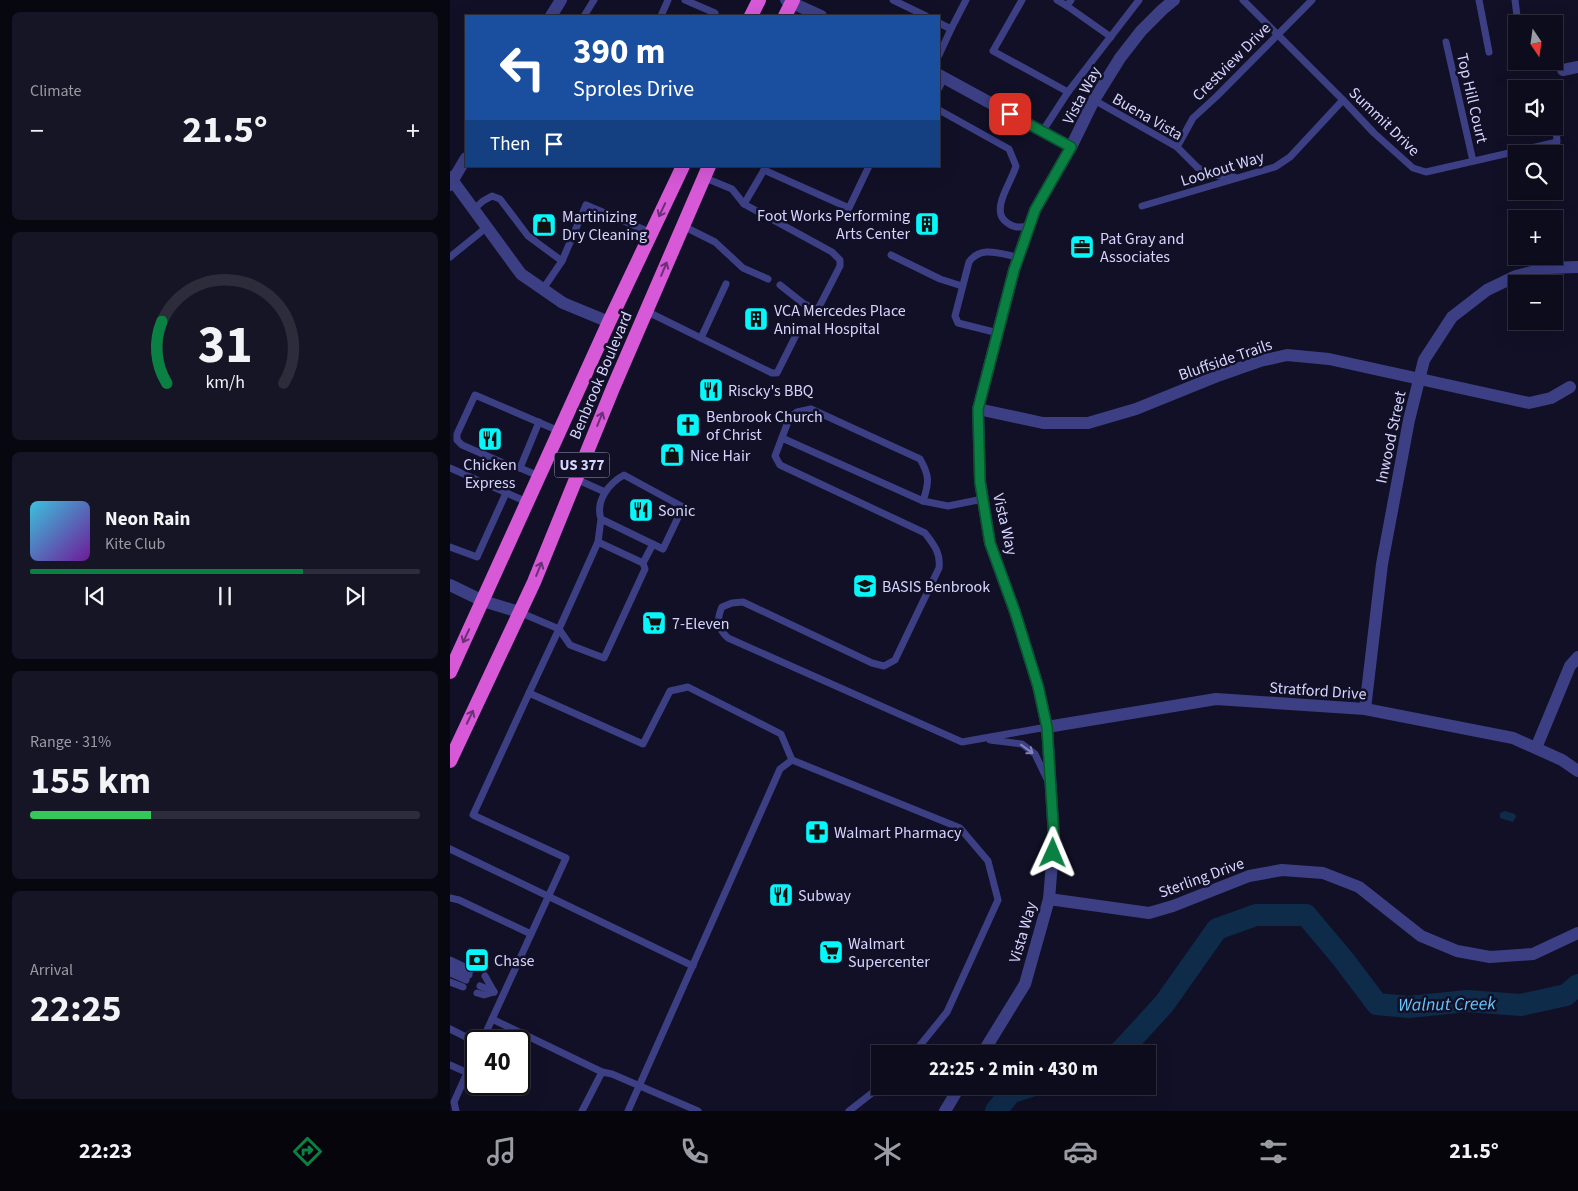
<!DOCTYPE html>
<meta charset="utf-8">
<style>
body{margin:0;font-family:"Source Sans 3",sans-serif;background:#161525;color:#f1f3f6;height:100vh;display:flex;flex-direction:column;font-size:19px;white-space:nowrap}
*{box-sizing:border-box;margin:0}
p{font-size:16px;color:#9a9ba3}
.icon{flex:none;width:28px;height:28px;fill:none;stroke:currentColor;stroke-width:2;stroke-linecap:round;stroke-linejoin:round}
.map{position:relative;flex:1;overflow:hidden}
.drawer{display:flex;flex-direction:column;gap:12px;padding:12px;background:#07070f;width:450px}
.drawer>*{flex:none}
.top-card{position:absolute;left:15px;top:15px;width:475px;height:152px;border-radius:0px;box-shadow:0 5px 20px #0002,0 0 0 1px #2d2c3b;background:#1a4fa0;color:#fff;overflow:hidden}
.needle{width:32px;rotate:167deg}
.tools{position:absolute;left:1058px;top:15px;display:grid;gap:10px}
.tools a{display:grid;place-items:center;width:55px;height:55px;border-radius:0px;background:#0d0c1c;box-shadow:0 5px 20px #0002,0 0 0 1px #2d2c3b;font-size:25px}
.speed{position:absolute;left:15px;top:1030px;display:flex;gap:10px;font-size:25px;font-weight:700;text-align:center}
.speed>*{display:grid;place-content:center;width:65px;height:65px;border-radius:50%;background:#0d0c1c;box-shadow:0 5px 20px #0002,0 0 0 1px #2d2c3b;line-height:1}
.speed .limit{border:2px solid #111;border-radius:8px;background:#fff;color:#111}
.pin{position:absolute;display:grid;place-items:center;width:42px;height:42px;color:#fff;margin:-21px;border-radius:10px;box-shadow:0 2px 8px #0006}
.me{position:absolute;width:55px;margin:-28px;rotate:1deg;stroke-linejoin:round;filter:drop-shadow(0 0 4px #0008)}
.turn{display:flex;align-items:center;gap:18px;height:105px;padding:0 25px;font-size:22px}
.turn .icon{width:65px;height:65px;stroke-width:2.5}
.turn b{display:block;font-size:35px;line-height:42px}
.then{display:flex;align-items:center;height:48px;padding:0 25px;background:#0003;gap:10px;font-size:19px}
.big{font-size:38px;font-weight:700;line-height:1.1}
.drawer .widget{flex:1;display:flex;flex-direction:column;justify-content:center;gap:8px;min-width:0;padding:0 18px;border-radius:8px;background:#161525}
.drawer .dial{align-items:center;gap:0}
.dial svg{height:130px;overflow:visible;fill:none;stroke:#2d2c3b;stroke-width:7;stroke-linecap:round;text-anchor:middle}
.dial text{fill:#f1f3f6;stroke:none}
.song{display:flex;align-items:center;gap:15px}
.cover{width:60px;height:60px;border-radius:8px;background:linear-gradient(135deg,hsl(190 70% 55%),hsl(280 70% 35%))}
.played{height:5px;border-radius:2px;background:linear-gradient(90deg,#0b8043 70%,#2d2c3b 70%)}
.keys{display:flex;justify-content:space-around;direction:ltr}
.heat{display:flex;justify-content:space-between;align-items:center;font-size:28px;direction:ltr}
.charge{height:8px;border-radius:4px;background:linear-gradient(90deg,#34c759 31%,#2d2c3b 0)}
.trip{position:absolute;left:421px;top:1045px;width:285px;height:50px;border-radius:0px;background:#0d0c1c;box-shadow:0 5px 20px #0002,0 0 0 1px #2d2c3b;font-weight:700;line-height:50px;text-align:center}
.dock{display:flex;height:80px;justify-content:space-around;align-items:center;background:#05050b;color:#9a9ba3}
.dock .icon{width:35px;height:35px}
.dock .on{color:#0b8043}
.dock b{font-size:22px;color:#f1f3f6}
main{display:flex;flex:1;min-height:0}
.map>svg:first-child{display:block}
.water{fill:#0f2b4a}
.lines{fill:none;stroke-linecap:round;stroke-linejoin:round}
.river{stroke:#0f2b4a;stroke-width:22}
.service{stroke:#3c3f84;stroke-width:7}
.minor{stroke:#3c3f84;stroke-width:12}
.tertiary{stroke:#3c3f84;stroke-width:12}
.trunk{stroke:#d759d8;stroke-width:14}
.oneway{stroke:#6a3176}
.oneway2{stroke:#8182bb}
.route-casing{stroke:#07532c;stroke-width:12}
.route{stroke:#0b8043;stroke-width:9}
.labels{text-anchor:middle;stroke-width:5;stroke-linejoin:round;paint-order:stroke}
.shield{fill:#111026;stroke:#9b9abd;stroke-width:1}
.shield-label{font-size:15px;font-weight:bold;fill:#d6d5fe}
.street-label{font-size:16px;fill:#d6d5fe;stroke:#111026}
.poi-label{font-size:16px;fill:#d6d5fe;stroke:#111026;text-anchor:start}
.water-label{font-size:18px;font-style:italic;fill:#66c4fc;stroke:#111026}
</style>
<main>
<section class="drawer">
<div class="widget"><p>Climate</p>
<div class="heat"><a>−</a><b class="big">21.5°</b><a>+</a></div>
</div>
<div class="widget dial"><svg viewBox="0 0 100 80">
<path d="M14 69A42 42 0 1 1 86 69"/>
<path d="M14 69A42 42 0 0 1 11 31" stroke="#0b8043"/>
<text x="50" y="56" font-size="32" font-weight="700">31</text>
<text x="50" y="72" font-size="11">km/h</text>
</svg></div>
<div class="widget">
<div class="song"><i class="cover"></i><div><b>Neon Rain</b><p>Kite Club</p></div></div>
<div class="played"></div>
<div class="keys"><svg class="icon" aria-label="previous" viewBox="0 0 24 24"><path d="M18 5L8 12l10 7zM5 5v14"/></svg><svg class="icon" aria-label="pause" viewBox="0 0 24 24"><path d="M8 5v14M16 5v14"/></svg><svg class="icon" aria-label="next" viewBox="0 0 24 24"><path d="M6 5l10 7-10 7zM19 5v14"/></svg></div>
</div>
<div class="widget"><p>Range · 31%</p><b class="big">155 km</b><div class="charge"></div></div>
<div class="widget"><p>Arrival</p><b class="big">22:25</b></div>
</section>
<div class="map">
<svg width="1128" height="1111" viewBox="0 0 1128 1111">
<rect width="100%" height="100%" fill="#111026"/>
<path class="water" d="M1055 811 1065 814 1066 817 1063 822 1050 818V813Z"/>
<g class="lines">
<g class="river">
<path d="M665 1054 670 1052 714 1004 767 929 806 915H856L893 959 927 1004 959 1007 1017 1001 1071 1005 1116 995 1128 985"/>
<path d="M546 1111 560 1093 581 1086"/>
</g>
<g class="service">
<path d="M235 0 265 13 264 16"/>
<path d="M443 0 476 16"/>
<path d="M572 0 543 51 618 92"/>
<path d="M607 0 617 6 621 0"/>
<path d="M793 0 893 100 924 133 963 168 976 172 1107 142 1106 127"/>
<path d="M1029 0 1039 52"/>
<path d="M1065 0 1068 24"/>
<path d="M617 6 661 37"/>
<path d="M134 16 144 0"/>
<path d="M211 16 218 0"/>
<path d="M489 23 501 29 489 55"/>
<path d="M501 29 516 0"/>
<path d="M996 42 1023 161"/>
<path d="M489 88 494 78"/>
<path d="M644 100 727 147 748 168 769 176 784 177"/>
<path d="M489 110 559 149 566 166C562 181 542 207 554 220 562 228 569 228 579 226"/>
<path d="M592 132 618 92 689 0"/>
<path d="M727 147 743 118 767 96 862 0"/>
<path d="M315 166 314 170 399 208 419 166"/>
<path d="M253 177 282 189 294 204 382 252 390 260V266L369 307 365 309 354 304 330 285"/>
<path d="M294 204 314 170"/>
<path d="M692 206 825 167 840 157 893 100"/>
<path d="M24 209 33 201 42 196 50 199 78 236 112 261"/>
<path d="M233 226 265 242 293 268 318 279"/>
<path d="M441 255 490 279 512 286"/>
<path d="M0 257 37 227"/>
<path d="M93 289 112 261 136 205 202 233"/>
<path d="M196 311 322 373H327L347 333"/>
<path d="M548 333 508 323 505 316 519 262C531 245 550 254 568 257"/>
<path d="M251 338 276 284"/>
<path d="M332 438 473 501"/>
<path d="M0 468 77 502"/>
<path d="M70 468 89 422"/>
<path d="M89 476 70 468 58 465 12 445 7 440V434L25 395 109 431"/>
<path d="M126 479 155 492"/>
<path d="M533 499 498 506 473 501C479 483 480 476 470 459L361 409 347 412 339 419 325 456 330 465 475 533C484 545 491 553 489 568L445 660 434 666 422 663 293 602 282 603 272 607C266 620 268 629 278 638L512 742 597 727"/>
<path d="M148 542 151 519 213 549 233 507 174 475C159 483 145 501 151 519"/>
<path d="M0 547 27 557 56 493"/>
<path d="M193 563 203 544"/>
<path d="M69 612 109 629 148 542 193 563 195 569 154 658 120 645 109 629 79 693"/>
<path d="M540 740 572 744 585 754 597 779"/>
<path d="M0 849 243 966"/>
<path d="M0 898 9 900 81 934"/>
<path d="M0 960 21 970"/>
<path d="M0 966 19 975"/>
<path d="M0 973 16 980"/>
<path d="M0 982 13 987"/>
<path d="M30 986 44 992"/>
<path d="M27 993 34 995 44 992 35 976"/>
<path d="M42 1019 152 1072"/>
<path d="M0 1029 26 1042"/>
<path d="M32 1041 116 858 23 815 79 693 193 744 220 691 238 687 331 734 342 760"/>
<path d="M0 1065 18 1073"/>
<path d="M6 1111 4 1102 26 1053"/>
<path d="M132 1111 152 1072 162 1074 248 1111"/>
<path d="M178 1111 330 769 342 760 510 828 538 861 548 900 497 1012 463 1054"/>
<path d="M399 1111 431 1086"/>
</g>
<g class="minor">
<path d="M101 16 111 0"/>
<path d="M1113 70 1128 67"/>
<path d="M0 177 71 274 113 303 159 322"/>
<path d="M0 185 16 158"/>
<path d="M528 409 593 423H638L686 409 770 375 810 361 837 355 879 359 1079 403 1101 398 1120 387"/>
<path d="M0 585 33 601 69 612"/>
<path d="M915 709 932 564 959 420 974 360 1002 317 1037 290 1066 276 1098 268 1128 267"/>
<path d="M597 727 766 699 915 709 1063 738 1112 760 1128 771"/>
<path d="M1086 748 1120 666 1128 657"/>
<path d="M599 899 699 913 723 906 799 876 832 870 873 873 909 887 971 936 1007 951 1040 957 1083 954 1128 933"/>
</g>
<g class="tertiary">
<path d="M336 0 371 16"/>
<path d="M489 75 621 147"/>
<path d="M532 1054 575 984 599 899 604 838 597 727 588 686 565 612 540 543 530 481 528 409 564 270 585 210 621 147 644 100 670 58 691 31 712 10 724 0"/>
<path d="M495 1111 510 1086"/>
</g>
<g class="trunk">
<path d="M301 16 309 0"/>
<path d="M335 16 343 0"/>
<path d="M0 672 159 322 233 166"/>
<path d="M0 761 84 582 163 388 259 166"/>
</g>
</g>
<defs><path id="oneway-shaft" d="M-6 0H5M1.5-3L5.5 0L1.5 3" fill="none" stroke-width="1.6" stroke-linecap="round" stroke-linejoin="round" transform="scale(1.25)"/></defs>
<g class="oneway">
<use href="#oneway-shaft" transform="translate(212 210) rotate(115)"/>
<use href="#oneway-shaft" transform="translate(214 269) rotate(-67)"/>
<use href="#oneway-shaft" transform="translate(150 419) rotate(-68)"/>
<use href="#oneway-shaft" transform="translate(89 569) rotate(-68)"/>
<use href="#oneway-shaft" transform="translate(16 636) rotate(115)"/>
<use href="#oneway-shaft" transform="translate(20 717) rotate(-65)"/>
</g>
<use class="oneway2" href="#oneway-shaft" transform="translate(577 749) rotate(36)"/>
<g class="lines">
<defs>
<path id="route" d="M560 114 621 147 585 210 574 242 564 270 528 409 530 482 540 543 565 612 588 686 597 727 604 838 603 853"/>
</defs>
<use href="#route" class="route-casing"/>
<use href="#route" class="route"/>
</g>
<defs>
<symbol id="building-square" viewBox="-11 -11 22 22"><rect x="-9" y="-9" width="18" height="18" rx="4" fill="#06f7fa" stroke="#111026"/><path d="M-4-6H4V6H1V3H-1V6H-4ZM-2.5-4.3h1.7v1.8h-1.7ZM.8-4.3h1.7v1.8H.8ZM-2.5-1h1.7V.8h-1.7ZM.8-1h1.7V.8H.8Z" fill="#111"/></symbol>
<symbol id="shop-square" viewBox="-11 -11 22 22"><rect x="-9" y="-9" width="18" height="18" rx="4" fill="#06f7fa" stroke="#111026"/><path d="M-5-2.5h2.3a2.7 3.5 0 0 1 5.4 0H5L5.5 6h-11ZM-1.5-2.5h3a1.5 2.3 0 0 0-3 0Z" fill="#111"/></symbol>
<symbol id="office-square" viewBox="-11 -11 22 22"><rect x="-9" y="-9" width="18" height="18" rx="4" fill="#06f7fa" stroke="#111026"/><path d="M-6-3h4V-5.5h4V-3h4V5H-6ZM-1-4.5V-3h2v-1.5ZM-6 0V1H6V0Z" fill="#111"/></symbol>
<symbol id="restaurant-square" viewBox="-11 -11 22 22"><rect x="-9" y="-9" width="18" height="18" rx="4" fill="#06f7fa" stroke="#111026"/><path d="M-5-6h1v4h1v-4h1v4h1v-4h1v5L-1.5 .5V6h-2V.5L-5-1ZM5-6V6H3V1.5H1.5Q1.5-4 5-6Z" fill="#111"/></symbol>
<symbol id="church-square" viewBox="-11 -11 22 22"><rect x="-9" y="-9" width="18" height="18" rx="4" fill="#06f7fa" stroke="#111026"/><path d="M-1.2-6h2.4v3.5h3.3v2.4h-3.3V6h-2.4V-.1h-3.3v-2.4h3.3Z" fill="#111"/></symbol>
<symbol id="school-square" viewBox="-11 -11 22 22"><rect x="-9" y="-9" width="18" height="18" rx="4" fill="#06f7fa" stroke="#111026"/><path d="M0-5L7-2L0 1L-7-2ZM-4 1L0 2.5L4 1V4Q0 6-4 4Z" fill="#111"/></symbol>
<symbol id="supermarket-square" viewBox="-11 -11 22 22"><rect x="-9" y="-9" width="18" height="18" rx="4" fill="#06f7fa" stroke="#111026"/><path d="M-6-5.5h2.5l.6 2H6L4.5 2H-2.5L-4.4-4H-6ZM-1.5 3.2a1.3 1.3 0 1 0 .1 0ZM3 3.2a1.3 1.3 0 1 0 .1 0Z" fill="#111"/></symbol>
<symbol id="pharmacy-square" viewBox="-11 -11 22 22"><rect x="-9" y="-9" width="18" height="18" rx="4" fill="#06f7fa" stroke="#111026"/><path d="M-2-6h4v4h4v4h-4v4h-4v-4h-4v-4h4Z" fill="#111"/></symbol>
<symbol id="bank-square" viewBox="-11 -11 22 22"><rect x="-9" y="-9" width="18" height="18" rx="4" fill="#06f7fa" stroke="#111026"/><path d="M-6-4H6V4H-6ZM0-2.3a2.3 2.3 0 1 0 0 4.6a2.3 2.3 0 1 0 0-4.6Z" fill="#111"/></symbol>
</defs>
<g fill-rule="evenodd">
<use href="#building-square" x="463" y="210" width="28" height="28"/>
<use href="#shop-square" x="80" y="211" width="28" height="28"/>
<use href="#office-square" x="618" y="233" width="28" height="28"/>
<use href="#building-square" x="292" y="305" width="28" height="28"/>
<use href="#restaurant-square" x="247" y="376" width="28" height="28"/>
<use href="#church-square" x="224" y="411" width="28" height="28"/>
<use href="#restaurant-square" x="26" y="425" width="28" height="28"/>
<use href="#shop-square" x="208" y="441" width="28" height="28"/>
<use href="#restaurant-square" x="177" y="496" width="28" height="28"/>
<use href="#school-square" x="401" y="572" width="28" height="28"/>
<use href="#supermarket-square" x="190" y="609" width="28" height="28"/>
<use href="#pharmacy-square" x="353" y="818" width="28" height="28"/>
<use href="#restaurant-square" x="317" y="881" width="28" height="28"/>
<use href="#supermarket-square" x="367" y="938" width="28" height="28"/>
<use href="#bank-square" x="13" y="946" width="28" height="28"/>
</g>
<g class="labels">
<rect class="shield" x="104.5" y="452.5" width="55" height="25" rx="4"/>
<g class="shield-label">
<text x="132" y="470">US 377</text>
</g>
<g class="street-label">
<text transform="translate(781 61) rotate(-45)" y="6">Crestview Drive</text>
<text transform="translate(631 95) rotate(-62)" y="6">Vista Way</text>
<text transform="translate(1023 98) rotate(77)" y="6">Top Hill Court</text>
<text transform="translate(698 116) rotate(30)" y="6">Buena Vista</text>
<text transform="translate(935 121) rotate(44)" y="6">Summit Drive</text>
<text transform="translate(772 168) rotate(-17)" y="6">Lookout Way</text>
<text transform="translate(775 359) rotate(-19)" y="6">Bluffside Trails</text>
<text transform="translate(150 375) rotate(-67)" y="6">Benbrook Boulevard</text>
<text transform="translate(940 437) rotate(-78)" y="6">Inwood Street</text>
<text transform="translate(556 524) rotate(77)" y="6">Vista Way</text>
<text transform="translate(868 690) rotate(4)" y="6">Stratford Drive</text>
<text transform="translate(751 877) rotate(-20)" y="6">Sterling Drive</text>
<text transform="translate(572 932) rotate(-74)" y="6">Vista Way</text>
</g>
<g class="poi-label">
<text x="460" y="221" text-anchor="end">Foot Works Performing<tspan x="460" dy="18">Arts Center</tspan></text>
<text x="112" y="222">Martinizing<tspan x="112" dy="18">Dry Cleaning</tspan></text>
<text x="650" y="244">Pat Gray and<tspan x="650" dy="18">Associates</tspan></text>
<text x="324" y="316">VCA Mercedes Place<tspan x="324" dy="18">Animal Hospital</tspan></text>
<text x="278" y="396">Riscky's BBQ</text>
<text x="256" y="422">Benbrook Church<tspan x="256" dy="18">of Christ</tspan></text>
<text x="240" y="461">Nice Hair</text>
<text x="40" y="470" text-anchor="middle">Chicken<tspan x="40" dy="18">Express</tspan></text>
<text x="208" y="516">Sonic</text>
<text x="432" y="592">BASIS Benbrook</text>
<text x="222" y="629">7-Eleven</text>
<text x="384" y="838">Walmart Pharmacy</text>
<text x="348" y="901">Subway</text>
<text x="398" y="949">Walmart<tspan x="398" dy="18">Supercenter</tspan></text>
<text x="44" y="966">Chase</text>
</g>
<g class="water-label">
<text transform="translate(997 1004) rotate(-1)" y="6">Walnut Creek</text>
</g>
</g>
</svg>
<div class="tools">
<a><svg class="needle" viewBox="-14 -14 28 28"><path d="M0-13l5 13h-10z" fill="#e53935"/><path d="M0 13l5-13h-10z" fill="#9a9ba3"/></svg></a>
<a><svg class="icon" aria-label="sound" viewBox="0 0 24 24"><path d="M4 9h4l5-4v14l-5-4H4zM17 9q2 3 0 6"/></svg></a>
<a><svg class="icon" aria-label="search" viewBox="0 0 24 24"><circle cx="10" cy="10" r="6"/><path d="M15 15l6 6"/></svg></a>
<a>+</a>
<a>−</a>
</div>
<div class="speed"><div class="limit">40</div></div>
<div class="pin" style="left:560px;top:114px;background:#d93025"><svg class="icon" aria-label="arrive" viewBox="0 0 24 24"><path d="M6 21V4h12l-3 4 3 4H6"/></svg></div>
<svg class="me" style="left:603px;top:853px" viewBox="-20 -20 40 40"><path d="M0-17L14 15 0 8-14 15z" fill="#0b8043" stroke="#fff" stroke-width="4"/></svg>
<div class="trip">22:25 · 2 min · 430 m</div>
<div class="top-card">
<div class="turn"><svg class="icon" aria-label="left" viewBox="0 0 24 24"><path d="M17 20v-9H6M10 6l-5 5 5 5"/></svg><div><b>390 m</b>Sproles Drive</div></div>
<div class="then">Then<svg class="icon" aria-label="arrive" viewBox="0 0 24 24"><path d="M6 21V4h12l-3 4 3 4H6"/></svg></div>
</div>
</div>
</main>
<nav class="dock">
<b>22:23</b>
<svg class="icon on" aria-label="directions" viewBox="0 0 24 24"><path d="M12 3l9 9-9 9-9-9zM9 14v-3h6M13 9l2 2-2 2"/></svg>
<svg class="icon" aria-label="music" viewBox="0 0 24 24"><path d="M9 18V5l10-2v13"/><circle cx="6" cy="18" r="3"/><circle cx="16" cy="16" r="3"/></svg>
<svg class="icon" aria-label="phone" viewBox="0 0 24 24"><path d="M5 4h4l2 5-3 2q2 4 5 5l2-3 5 2v4C11 20 4 13 5 4z"/></svg>
<svg class="icon" aria-label="climate" viewBox="0 0 24 24"><path d="M12 3v18M4 7l16 10M4 17L20 7"/></svg>
<svg class="icon" aria-label="car" viewBox="0 0 24 24"><path d="M5 17H2v-5l4-1 3-4h7l3 4 3 1v5h-3M9 17h6M6 11h13"/><circle cx="7" cy="17" r="2"/><circle cx="17" cy="17" r="2"/></svg>
<svg class="icon" aria-label="filters" viewBox="0 0 24 24"><path d="M4 7h16M4 17h16"/><circle cx="9" cy="7" r="2"/><circle cx="15" cy="17" r="2"/></svg>
<b>21.5°</b>
</nav>
